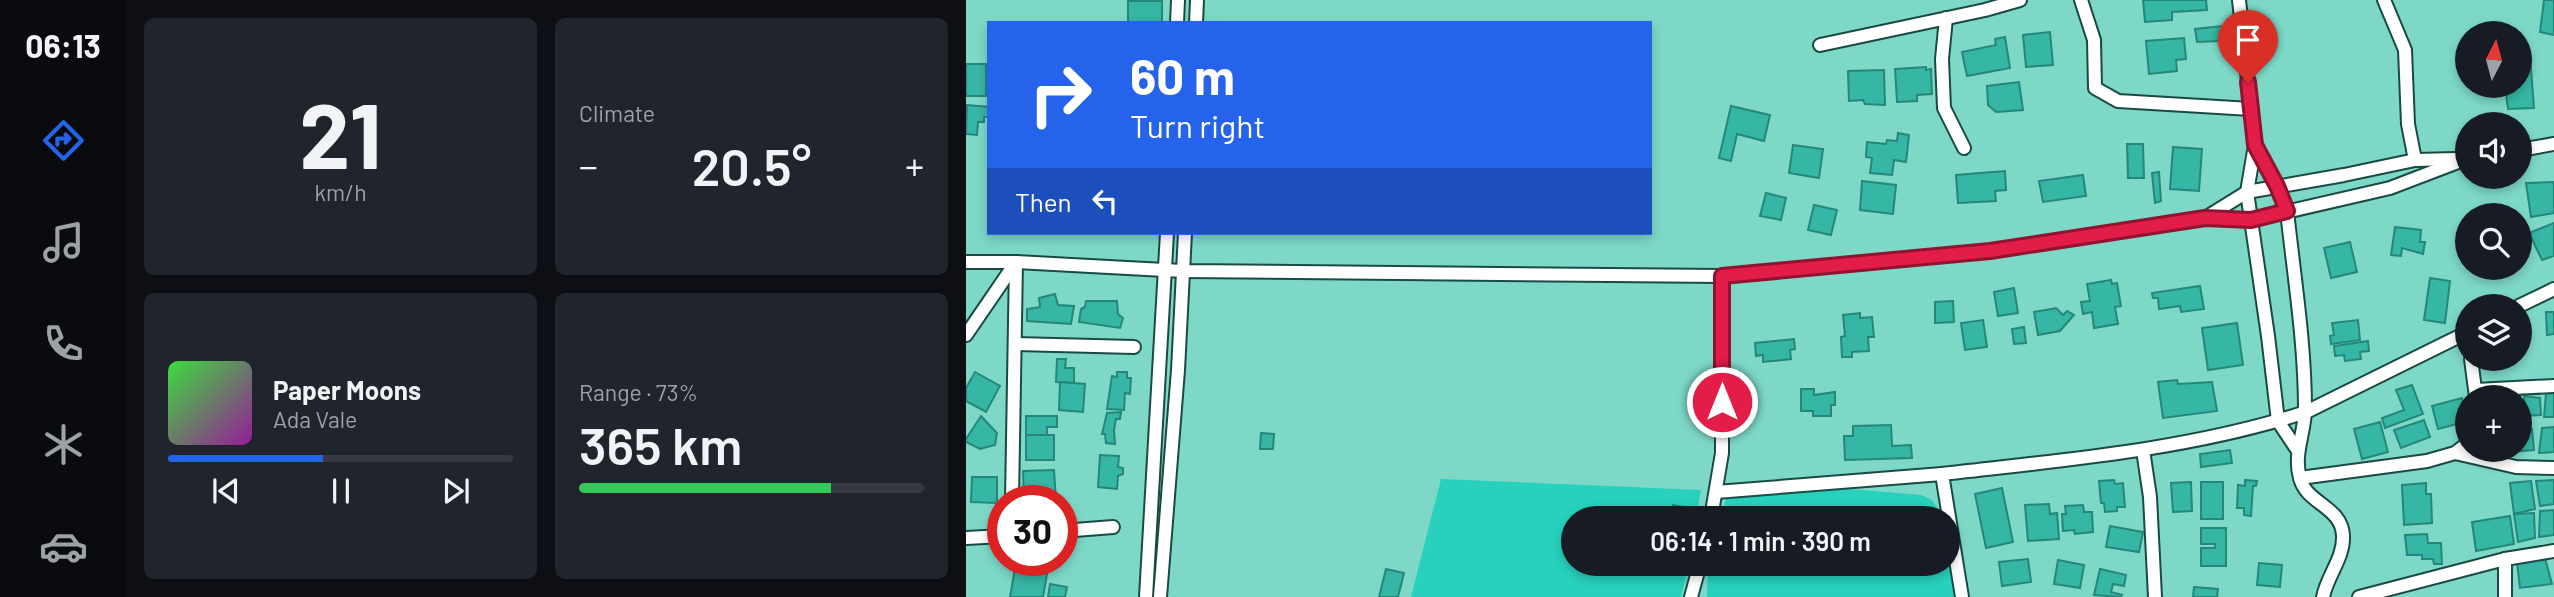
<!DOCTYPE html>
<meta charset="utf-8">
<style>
body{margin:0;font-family:Barlow,sans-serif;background:#20242c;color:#f1f3f6;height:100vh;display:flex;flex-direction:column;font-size:26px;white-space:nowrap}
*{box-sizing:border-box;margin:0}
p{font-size:23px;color:#9ea1a6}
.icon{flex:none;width:38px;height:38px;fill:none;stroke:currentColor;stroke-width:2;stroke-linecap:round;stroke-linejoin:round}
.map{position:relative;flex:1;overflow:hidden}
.drawer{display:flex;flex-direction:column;gap:18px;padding:18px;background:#0d0f14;width:840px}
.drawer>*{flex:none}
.hud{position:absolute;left:21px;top:21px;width:665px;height:214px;border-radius:0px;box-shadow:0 4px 10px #0003;background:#2563eb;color:#fff;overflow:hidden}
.needle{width:46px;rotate:6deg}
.tools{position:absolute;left:1489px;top:21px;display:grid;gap:14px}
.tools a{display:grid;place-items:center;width:77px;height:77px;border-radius:50%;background:#171b24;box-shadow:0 4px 10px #0003;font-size:35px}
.speed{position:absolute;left:21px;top:485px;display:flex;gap:14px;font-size:35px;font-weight:700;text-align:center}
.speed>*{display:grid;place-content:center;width:91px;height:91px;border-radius:50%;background:#171b24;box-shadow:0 4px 10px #0003;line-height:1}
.speed .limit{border:10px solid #d22;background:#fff;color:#111}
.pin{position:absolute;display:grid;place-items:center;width:60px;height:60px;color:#fff;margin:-72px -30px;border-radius:50% 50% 50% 0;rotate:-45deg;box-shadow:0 0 7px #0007}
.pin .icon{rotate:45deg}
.me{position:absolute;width:77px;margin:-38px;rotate:0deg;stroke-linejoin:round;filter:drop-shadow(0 0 5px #0008)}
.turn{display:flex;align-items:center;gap:24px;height:147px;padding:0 28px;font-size:32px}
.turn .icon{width:91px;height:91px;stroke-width:2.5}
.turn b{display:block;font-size:49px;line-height:60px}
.then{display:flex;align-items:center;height:66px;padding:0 28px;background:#0003;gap:14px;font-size:26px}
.big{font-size:52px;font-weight:600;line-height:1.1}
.drawer .widget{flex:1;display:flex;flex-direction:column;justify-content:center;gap:10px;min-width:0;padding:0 24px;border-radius:10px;background:#20242c}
.drawer .dial{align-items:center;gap:0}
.dial b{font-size:91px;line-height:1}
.song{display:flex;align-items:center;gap:21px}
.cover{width:84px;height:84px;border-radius:10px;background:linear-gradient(135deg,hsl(120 70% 55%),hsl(300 70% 35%))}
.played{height:7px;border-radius:4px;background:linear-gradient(90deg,#2563eb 45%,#363941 45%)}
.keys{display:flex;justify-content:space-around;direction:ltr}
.heat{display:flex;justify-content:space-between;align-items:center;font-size:38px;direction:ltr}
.charge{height:10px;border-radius:5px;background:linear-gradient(90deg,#34c759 73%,#363941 0)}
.drawer .tiles{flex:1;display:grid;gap:18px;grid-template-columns:repeat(2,1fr)}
.trip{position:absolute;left:595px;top:506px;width:399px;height:70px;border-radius:35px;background:#171b24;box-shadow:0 4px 10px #0003;font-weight:600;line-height:70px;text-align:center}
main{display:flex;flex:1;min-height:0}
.tabs{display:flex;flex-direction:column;width:126px;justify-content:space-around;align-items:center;background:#090b0e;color:#9ea1a6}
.tabs .icon{width:49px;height:49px}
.tabs .active{color:#2563eb}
.tabs b{font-size:32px;color:#f1f3f6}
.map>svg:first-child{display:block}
.green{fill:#27d1bc}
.building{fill:#36b6a4;stroke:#24877a;stroke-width:2}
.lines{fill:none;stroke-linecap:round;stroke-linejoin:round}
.minor-casing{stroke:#194a43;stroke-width:16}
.minor{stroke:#fff;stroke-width:12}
.route-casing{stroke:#92132f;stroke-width:18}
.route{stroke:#e11d48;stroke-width:12}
</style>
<main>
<nav class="tabs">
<b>06:13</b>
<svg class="icon active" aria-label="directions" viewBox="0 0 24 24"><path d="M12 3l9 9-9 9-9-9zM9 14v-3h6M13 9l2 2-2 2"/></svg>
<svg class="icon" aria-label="music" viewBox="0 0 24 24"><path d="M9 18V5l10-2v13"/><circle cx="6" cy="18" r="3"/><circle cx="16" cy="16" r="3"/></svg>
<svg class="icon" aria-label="phone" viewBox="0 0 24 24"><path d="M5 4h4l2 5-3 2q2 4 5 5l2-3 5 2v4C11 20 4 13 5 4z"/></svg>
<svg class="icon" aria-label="climate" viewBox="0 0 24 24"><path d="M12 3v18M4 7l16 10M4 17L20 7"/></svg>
<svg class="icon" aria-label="car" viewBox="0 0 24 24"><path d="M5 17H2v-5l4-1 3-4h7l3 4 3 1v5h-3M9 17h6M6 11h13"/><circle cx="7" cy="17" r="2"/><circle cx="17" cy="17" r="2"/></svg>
</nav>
<section class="drawer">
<div class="tiles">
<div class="widget dial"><b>21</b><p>km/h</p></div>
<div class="widget"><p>Climate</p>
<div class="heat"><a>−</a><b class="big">20.5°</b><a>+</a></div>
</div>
<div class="widget">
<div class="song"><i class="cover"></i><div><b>Paper Moons</b><p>Ada Vale</p></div></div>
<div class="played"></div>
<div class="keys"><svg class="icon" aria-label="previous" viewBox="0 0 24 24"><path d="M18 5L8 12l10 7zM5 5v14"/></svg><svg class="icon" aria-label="pause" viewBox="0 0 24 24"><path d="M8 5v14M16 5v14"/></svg><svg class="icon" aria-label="next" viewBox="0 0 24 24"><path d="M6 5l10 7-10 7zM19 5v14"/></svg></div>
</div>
<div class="widget"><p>Range · 73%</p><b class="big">365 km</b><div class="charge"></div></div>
</div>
</section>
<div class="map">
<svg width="1588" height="597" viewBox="0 0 1588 597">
<rect width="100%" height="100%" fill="#7dd8c8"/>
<g class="green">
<path d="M475 479 735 490 730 518H607V564H723L715 597H445Z"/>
<path d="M884 489 955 495 966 500 978 518H754L761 496Z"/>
<path d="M982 538 992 597H741L742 564H982Z"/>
</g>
<g class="building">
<path d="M1177 0H1240L1241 10 1206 12V20L1179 22Z"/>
<path d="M1578 0H1588V35L1574 32Z"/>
<rect x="162" y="1" width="34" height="22"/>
<path d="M1256 26V41L1231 42 1229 29Z"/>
<path d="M1084 32 1087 65 1060 67 1057 35Z"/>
<path d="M1039 37 1044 68 1001 76 996 52 1030 45 1029 39Z"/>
<path d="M1218 38 1220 59 1210 60 1211 71 1183 74 1180 41Z"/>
<path d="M1564 56 1568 108 1542 109 1539 86H1554V57Z"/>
<rect x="0" y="64" width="20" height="32"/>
<path d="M960 67V70L965 69 966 94 951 95V101L931 102 929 69Z"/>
<path d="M918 70 919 105 899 104 897 100 883 101 882 71Z"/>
<path d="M1053 82 1057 110 1030 112 1022 105 1021 86Z"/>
<path d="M1 105 23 107V117H18V122H12L11 135 0 134Z"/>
<path d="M765 106 804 115 798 141 771 134 765 161 753 158Z"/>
<path d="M932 133 943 135 940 162 928 160 926 175 904 173 906 158 900 157 901 142 920 144 921 140 931 141Z"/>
<path d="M1161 144H1177L1178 178H1162Z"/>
<path d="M827 145 857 149 853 178 823 173Z"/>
<path d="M1207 147 1236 149 1233 191 1204 189Z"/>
<path d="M1039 171 1040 190 1029 191 1030 201 992 203 990 175Z"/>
<path d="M1193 172 1195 201 1189 203 1186 173Z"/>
<path d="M1117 175 1120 196 1077 202 1073 181Z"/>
<path d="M896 181 930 185 927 214 894 210Z"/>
<path d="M1588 182V213L1565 217 1560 183Z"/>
<path d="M800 193 820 198 815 220 794 216Z"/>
<path d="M848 205 871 210 865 235 842 230Z"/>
<path d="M1588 223V256L1576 260 1563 233Z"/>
<path d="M1429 227 1455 230 1454 242H1459L1457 254 1436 248 1435 256 1425 255Z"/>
<path d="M1384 242 1391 272 1365 278 1358 248Z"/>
<path d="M1464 278 1484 281 1479 323 1458 320Z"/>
<path d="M1145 280 1146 284 1151 283 1155 306 1149 307 1152 324 1128 328 1126 312 1117 314 1115 302 1124 301 1121 284Z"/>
<path d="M1234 286 1238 309 1215 312 1214 306 1193 309 1192 298H1187L1186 293Z"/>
<path d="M1048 288 1052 313 1032 316 1028 292Z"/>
<path d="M89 294 92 305 108 306 105 324 61 321V309L74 307 73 298Z"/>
<path d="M120 301H151L152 314 157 318 154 328 113 322 115 309 119 307Z"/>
<path d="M987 301 988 322 969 323V302Z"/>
<path d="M1090 308 1097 315 1101 311 1108 315 1094 331 1072 335 1068 312Z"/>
<path d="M1580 312H1588V334L1581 335Z"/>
<path d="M894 313V318L906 317 908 337H902L903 351 886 352V357H876L875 337 879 336 877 315Z"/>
<path d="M1017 320 1021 347 999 350 995 323Z"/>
<path d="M1392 320 1394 340 1365 344 1364 336 1368 335 1366 323Z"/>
<path d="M1271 323 1277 365 1242 370 1236 328Z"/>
<path d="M1058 327 1060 343 1048 344 1046 329Z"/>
<path d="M828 339 829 349 824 350 825 359 797 362V355L790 356 789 343Z"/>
<path d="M1402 341 1403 351 1394 352 1395 359 1379 361 1378 355 1369 356 1368 346Z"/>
<path d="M91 359H100L99 368H108V383L90 382Z"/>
<path d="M9 372 34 386 20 412 0 401V388Z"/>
<path d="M151 372H161V378H165L164 394 159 393 158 410 141 409 146 376 151 377Z"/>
<path d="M1211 380 1212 384 1246 382 1251 411 1197 418 1192 382Z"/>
<path d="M94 382 119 384 117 412 93 410Z"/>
<path d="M1446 385 1457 414 1419 428 1416 418 1438 410 1430 390Z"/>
<path d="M835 389H848V395L869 392V405H865V416H847V411H835Z"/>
<path d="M1580 393H1588V417H1578Z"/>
<path d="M1558 396 1574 398 1575 415 1559 416Z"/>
<path d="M1496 398 1502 421 1472 429 1466 406Z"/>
<path d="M155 412 154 419H150L148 430 149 444 140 443 139 434H136L141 413Z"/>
<path d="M15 416 31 433 29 445 14 449 0 442V439Z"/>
<path d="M60 416H91V427H81V436L60 435Z"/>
<path d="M1458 420 1464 437 1435 448 1428 430Z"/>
<path d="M1414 422 1422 452 1396 459 1388 429Z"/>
<path d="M925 425 926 446 945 445 946 458 879 460 878 436H887V426Z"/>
<path d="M1588 427V452L1573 453 1576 428Z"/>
<path d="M1554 429H1566L1568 450 1531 453V450H1554Z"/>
<path d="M295 433 308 434 307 449H294Z"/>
<rect x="60" y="435" width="28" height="25"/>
<path d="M1264 450 1266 463 1235 467 1234 454Z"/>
<path d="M134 455 153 456 152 467 157 468V474L152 476 151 489 132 487Z"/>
<path d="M88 470 90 500H58L57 471Z"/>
<path d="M6 477H31V503L5 502Z"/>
<path d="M1148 480 1149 484 1157 483 1159 507H1151V511L1139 512 1138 503H1135L1133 481Z"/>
<path d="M1279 480 1291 481 1290 486H1287L1285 516 1278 515V508H1271L1272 485 1279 486Z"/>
<path d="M1588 480V504L1574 506 1570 481Z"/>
<path d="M1565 481 1569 509 1548 514 1544 483Z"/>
<path d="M1225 482 1226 511 1207 512 1205 483Z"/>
<rect x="1235" y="482" width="22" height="37"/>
<path d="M1460 483V494H1465L1466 523 1438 525 1436 485Z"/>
<path d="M1036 488 1047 542 1020 548 1009 494Z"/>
<path d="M1083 504 1084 514 1091 513 1093 539 1062 541 1059 505Z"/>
<path d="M707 505 724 508 723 518H705Z"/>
<path d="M1117 505 1118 512H1126L1127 532 1109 534 1108 530 1097 531 1096 514H1100L1099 506Z"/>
<path d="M1588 510V535L1573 537 1574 511Z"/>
<path d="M1568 513 1569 538 1552 542 1548 514Z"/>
<path d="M1544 516 1548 544 1510 551 1506 522Z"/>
<path d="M1144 526 1177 532 1173 552 1140 547Z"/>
<path d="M1235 528H1260V566H1235V548H1249V544H1235Z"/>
<path d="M1461 534 1462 543H1475L1476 564H1468L1467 559H1456V555H1441L1439 535Z"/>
<path d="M1579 558 1586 584 1554 588 1551 562Z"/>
<path d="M1062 559 1065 582 1036 586 1033 562Z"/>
<path d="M1092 560 1118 565 1114 588 1088 584Z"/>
<path d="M1293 563 1316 565 1314 587 1291 585Z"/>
<path d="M49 568 81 574 77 597H44Z"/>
<path d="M420 569 438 573 432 597H413Z"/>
<path d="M1134 569 1160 575 1158 586 1147 584 1145 592 1156 595 1155 597 1128 595Z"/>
<path d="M84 584 101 587 99 597H82Z"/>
<path d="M1228 587 1252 589 1251 597H1227Z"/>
</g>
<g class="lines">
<defs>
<g id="minor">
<path d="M1115 0 1128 40 1129 88 1152 101 1285 109"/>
<path d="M1273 0 1289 145 1281 192 1302 336 1312 421 1332 451"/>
<path d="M1418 0 1439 50 1442 124 1449 160"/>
<path d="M980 18 976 59 978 108 998 148"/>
<path d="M211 23 212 0"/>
<path d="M230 23 231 0"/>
<path d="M854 45 1019 10 1054 0"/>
<path d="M1289 145 1311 186 1321 211C1328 276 1339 343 1339 409 1339 433 1327 454 1334 478 1340 504 1376 506 1377 536 1378 558 1361 576 1357 597"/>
<path d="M1554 150 1588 144"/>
<path d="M1239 218 1281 192 1378 175 1449 160 1491 159"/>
<path d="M0 262H50L217 271 756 276 1024 251 1239 218 1285 220 1424 188 1500 159"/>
<path d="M1553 306 1588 289"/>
<path d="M0 335 50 262"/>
<path d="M49 344 168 347"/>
<path d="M1505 359 1510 397"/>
<path d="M1510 390 1588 386"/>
<path d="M1177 450 1184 497 1189 597"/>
<path d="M1489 453 1550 467 1588 468"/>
<path d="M1334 478 1461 461 1489 453 1502 443"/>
<path d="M750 492 976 474"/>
<path d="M46 500 50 262"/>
<path d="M745 518 756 453V276"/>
<path d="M96 531 147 527"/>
<path d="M0 538 37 536"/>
<path d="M1539 559V597"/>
<path d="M180 597 201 233"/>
<path d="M194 597 212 370 219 233"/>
<path d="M725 597 734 564"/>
<path d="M996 597 976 474C1098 460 1222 450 1340 412L1502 332"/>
<path d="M1393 597 1539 559 1588 551"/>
</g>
</defs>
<use href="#minor" class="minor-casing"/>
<use href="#minor" class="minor"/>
</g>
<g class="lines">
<defs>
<path id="route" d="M756 402V276L1024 251 1239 218 1285 220 1321 211 1311 186 1289 145 1282 82"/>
</defs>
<use href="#route" class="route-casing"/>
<use href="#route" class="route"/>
</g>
</svg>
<div class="tools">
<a><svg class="needle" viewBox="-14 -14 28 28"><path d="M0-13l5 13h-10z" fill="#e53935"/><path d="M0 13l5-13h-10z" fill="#9ea1a6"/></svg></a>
<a><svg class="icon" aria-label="sound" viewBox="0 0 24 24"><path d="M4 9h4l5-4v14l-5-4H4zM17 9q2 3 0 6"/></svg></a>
<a><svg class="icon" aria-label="search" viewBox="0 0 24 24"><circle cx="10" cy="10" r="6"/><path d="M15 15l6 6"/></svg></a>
<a><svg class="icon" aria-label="layers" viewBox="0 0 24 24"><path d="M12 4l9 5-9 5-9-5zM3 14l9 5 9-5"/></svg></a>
<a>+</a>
</div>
<div class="speed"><div class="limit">30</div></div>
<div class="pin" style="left:1282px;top:82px;background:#d93025"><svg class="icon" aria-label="arrive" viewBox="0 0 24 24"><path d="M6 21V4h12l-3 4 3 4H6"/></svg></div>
<svg class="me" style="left:756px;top:402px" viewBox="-20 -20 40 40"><circle r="17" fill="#e11d48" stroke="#fff" stroke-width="3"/><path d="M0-11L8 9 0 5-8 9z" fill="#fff"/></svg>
<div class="trip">06:14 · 1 min · 390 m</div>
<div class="hud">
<div class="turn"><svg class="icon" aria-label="right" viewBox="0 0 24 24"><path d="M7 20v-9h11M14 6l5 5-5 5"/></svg><div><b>60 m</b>Turn right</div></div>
<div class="then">Then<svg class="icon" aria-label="left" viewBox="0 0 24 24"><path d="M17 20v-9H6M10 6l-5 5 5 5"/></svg></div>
</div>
</div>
</main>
